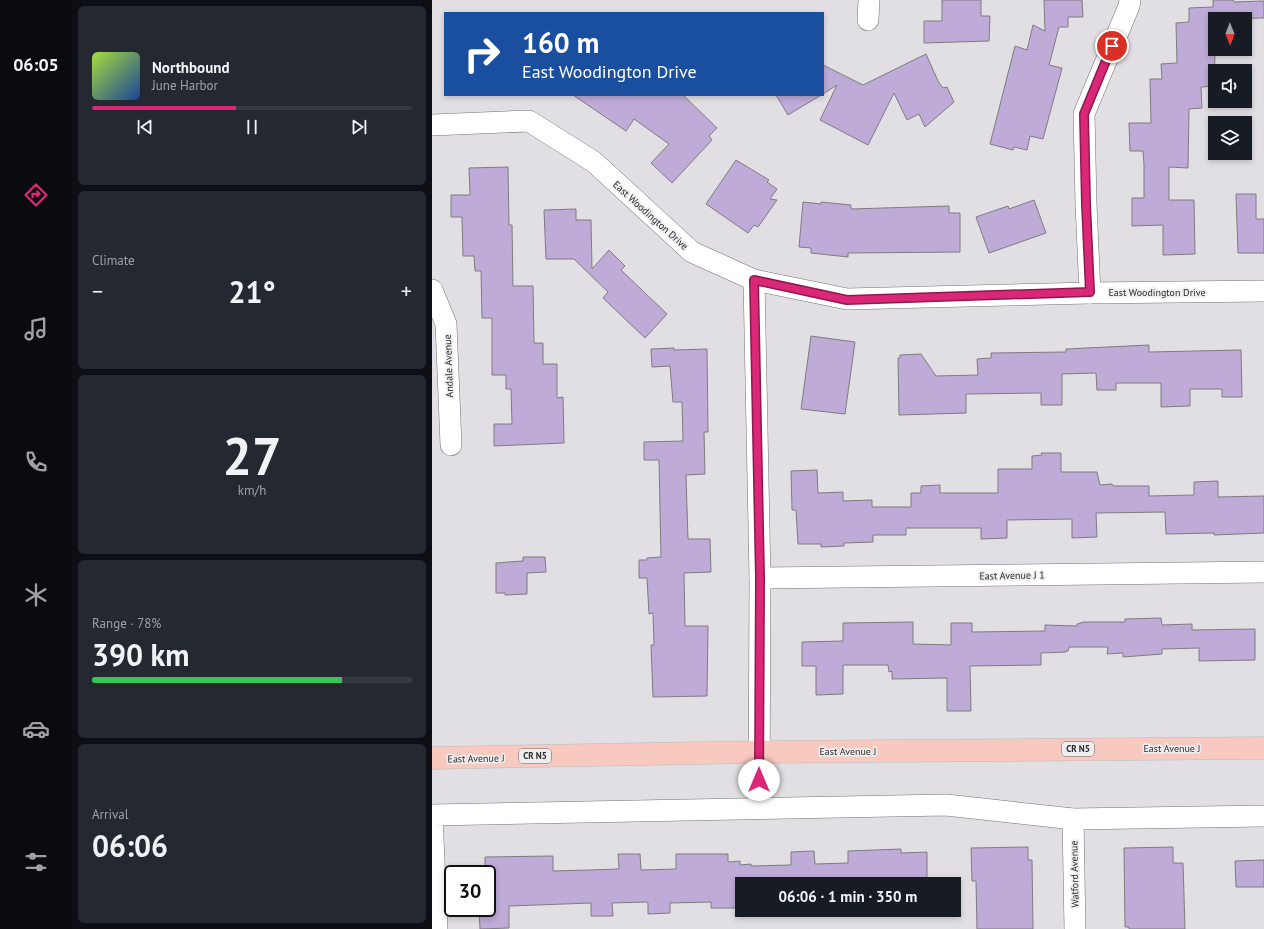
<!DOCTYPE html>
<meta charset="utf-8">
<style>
body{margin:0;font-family:"PT Sans",sans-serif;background:#242831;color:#f1f3f6;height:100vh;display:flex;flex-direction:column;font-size:15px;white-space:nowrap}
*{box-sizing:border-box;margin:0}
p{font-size:13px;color:#9ea1a6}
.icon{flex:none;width:22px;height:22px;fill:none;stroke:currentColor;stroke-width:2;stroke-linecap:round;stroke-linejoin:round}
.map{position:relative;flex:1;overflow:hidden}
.drawer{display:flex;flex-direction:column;gap:6px;padding:6px;background:#0d0f14;width:360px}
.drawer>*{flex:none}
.top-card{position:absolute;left:12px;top:12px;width:380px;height:84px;border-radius:0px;box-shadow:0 2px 6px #0003;background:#1a4fa0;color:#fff;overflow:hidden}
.needle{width:26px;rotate:179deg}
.tools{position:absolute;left:776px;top:12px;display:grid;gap:8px}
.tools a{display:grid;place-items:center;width:44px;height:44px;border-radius:0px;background:#171b24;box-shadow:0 2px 6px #0003;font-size:20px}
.speed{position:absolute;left:12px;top:865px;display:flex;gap:8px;font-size:20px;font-weight:700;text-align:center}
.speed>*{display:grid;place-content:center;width:52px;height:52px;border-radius:50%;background:#171b24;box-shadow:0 2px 6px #0003;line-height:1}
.speed .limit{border:2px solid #111;border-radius:6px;background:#fff;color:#111}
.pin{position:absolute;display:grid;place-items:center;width:34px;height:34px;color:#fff;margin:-17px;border:2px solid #fff;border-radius:50%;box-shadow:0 1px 4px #0007}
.me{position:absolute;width:44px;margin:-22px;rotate:0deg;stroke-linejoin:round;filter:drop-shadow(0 0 3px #0008)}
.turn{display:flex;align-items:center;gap:14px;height:84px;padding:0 12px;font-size:18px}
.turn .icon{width:52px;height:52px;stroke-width:2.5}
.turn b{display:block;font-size:28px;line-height:34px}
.big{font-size:30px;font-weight:800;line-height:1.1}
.drawer .tile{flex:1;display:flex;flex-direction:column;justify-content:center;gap:6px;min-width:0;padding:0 14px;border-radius:6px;background:#242831}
.drawer .dial{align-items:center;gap:0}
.dial b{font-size:52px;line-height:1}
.song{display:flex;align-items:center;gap:12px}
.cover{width:48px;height:48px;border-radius:6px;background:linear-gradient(135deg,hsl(80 70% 55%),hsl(220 70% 35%))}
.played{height:4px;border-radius:2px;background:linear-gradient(90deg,#db2777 45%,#363941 45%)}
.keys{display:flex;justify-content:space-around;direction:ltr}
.heat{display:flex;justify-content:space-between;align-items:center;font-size:22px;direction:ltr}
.charge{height:6px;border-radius:3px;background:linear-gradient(90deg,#34c759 78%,#363941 0)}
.trip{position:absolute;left:303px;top:877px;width:226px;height:40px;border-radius:0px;background:#171b24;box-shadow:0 2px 6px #0003;font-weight:800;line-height:40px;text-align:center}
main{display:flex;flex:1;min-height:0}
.menu{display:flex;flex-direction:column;width:72px;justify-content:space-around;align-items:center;background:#090b0e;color:#9ea1a6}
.menu .icon{width:28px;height:28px}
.menu .active{color:#db2777}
.menu b{font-size:18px;color:#f1f3f6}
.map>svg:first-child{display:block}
.building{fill:#beabd8;stroke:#7e7c7f}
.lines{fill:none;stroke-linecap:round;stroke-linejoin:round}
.minor-casing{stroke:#747275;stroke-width:22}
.major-casing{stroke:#bbb;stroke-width:23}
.minor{stroke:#fff;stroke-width:21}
.major{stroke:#f8c9be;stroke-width:22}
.route-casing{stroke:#8e194d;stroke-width:10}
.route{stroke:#db2777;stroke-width:7}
.labels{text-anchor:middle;stroke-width:3.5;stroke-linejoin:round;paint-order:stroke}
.shield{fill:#eeedf0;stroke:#666567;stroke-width:1}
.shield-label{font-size:9px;font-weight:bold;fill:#2b2b2c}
.street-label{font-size:10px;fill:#2b2b2c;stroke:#eeedf0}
</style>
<main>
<nav class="menu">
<b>06:05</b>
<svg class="icon active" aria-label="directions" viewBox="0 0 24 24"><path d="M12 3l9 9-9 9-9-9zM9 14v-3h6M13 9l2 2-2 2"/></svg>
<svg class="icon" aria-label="music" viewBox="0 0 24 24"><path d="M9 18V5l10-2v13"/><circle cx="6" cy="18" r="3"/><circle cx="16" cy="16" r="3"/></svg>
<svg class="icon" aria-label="phone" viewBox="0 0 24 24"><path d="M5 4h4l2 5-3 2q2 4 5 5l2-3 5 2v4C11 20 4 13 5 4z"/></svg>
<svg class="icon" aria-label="climate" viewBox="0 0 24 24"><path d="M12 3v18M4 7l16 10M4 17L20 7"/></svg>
<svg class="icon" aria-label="car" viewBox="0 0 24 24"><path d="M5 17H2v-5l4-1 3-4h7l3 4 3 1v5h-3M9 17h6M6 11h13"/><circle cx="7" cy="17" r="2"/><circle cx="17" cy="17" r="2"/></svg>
<svg class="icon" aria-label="filters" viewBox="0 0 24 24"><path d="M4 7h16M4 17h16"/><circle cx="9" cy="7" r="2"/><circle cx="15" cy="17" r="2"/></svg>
</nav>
<section class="drawer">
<div class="tile">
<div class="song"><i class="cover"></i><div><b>Northbound</b><p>June Harbor</p></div></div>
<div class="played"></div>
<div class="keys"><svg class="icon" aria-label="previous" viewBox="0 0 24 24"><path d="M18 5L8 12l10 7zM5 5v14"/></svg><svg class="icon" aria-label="pause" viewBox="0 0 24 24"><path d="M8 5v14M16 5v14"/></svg><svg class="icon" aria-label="next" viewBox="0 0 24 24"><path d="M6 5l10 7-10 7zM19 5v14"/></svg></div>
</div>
<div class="tile"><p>Climate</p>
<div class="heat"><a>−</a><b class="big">21°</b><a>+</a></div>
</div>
<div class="tile dial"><b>27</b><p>km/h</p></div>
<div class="tile"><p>Range · 78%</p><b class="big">390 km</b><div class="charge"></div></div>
<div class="tile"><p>Arrival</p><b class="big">06:06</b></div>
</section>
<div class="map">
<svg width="832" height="929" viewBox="0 0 832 929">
<rect width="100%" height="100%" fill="#e1dfe3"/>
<g class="building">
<path d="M510 0H549V16H558L557 41 492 43V21H510Z"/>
<path d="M612 0H650L651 17H636V27H627L617 65 630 68 611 139 598 136 595 150 582 147 581 150 558 144 583 46 595 50 601 25 613 31Z"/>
<path d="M781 0H801L802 2 832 1V18L783 19V49H803V50L796 51V53H783L782 86 769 87 770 108 757 109 756 168 737 167V200H762L763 254 731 255V225L700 226V198H712V165L711 151H698L697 123H719L718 79H730L729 64 745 63 744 23 757 22V8L781 7Z"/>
<path d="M494 54 506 81 511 88 515 87 522 102 493 127 487 114 475 120 462 93 436 145 388 120 405 85 391 94V65L431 85Z"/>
<path d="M141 95H251L285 128 277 136 280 140 240 183 219 163 237 144 202 119 194 131Z"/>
<path d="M344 95H389L356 115Z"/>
<path d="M304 160 337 180 335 182 345 189 338 199 345 200 326 227 322 225 316 233 274 204Z"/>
<path d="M76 167 77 225H80L81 286H101L102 343H111V364H125V398L131 397 132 443 62 446V424H80L79 389H74V375H60V318H50L49 271H43L42 256H31L30 217H19V195H38L37 168Z"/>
<path d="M804 194H824V219H832V253H806Z"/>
<path d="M602 200 614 233 557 253 544 217 576 206 577 209Z"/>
<path d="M371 202 389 204V202L419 205V209L517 206V213H528V252L416 253V257L379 253V248L367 247Z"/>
<path d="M144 209V220H159L160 269 177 250 193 266 189 270 235 314 213 338 171 298 176 292 142 259H114L112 210Z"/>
<path d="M379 336 423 342 413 414 369 409Z"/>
<path d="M717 345V352L809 350 810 397H790V389H758V406L729 407V383H684V390H665L664 373 630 374V405H609V393L534 394V413L467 415 466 358H468V355L489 354 504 376 546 375 545 359 559 358V353L634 352V349Z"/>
<path d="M242 348V350L275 349 276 432H272L273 474 254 475 256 539H278L279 572 252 573 253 626H276L275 696 221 697 219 645H222L221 613 217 614 215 578H207V560H215V558L229 557 227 460H212V442L251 441 250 402H241L238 366 220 367 219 349Z"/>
<path d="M609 453H629V472H665L668 485 680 484 681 486H717V496L762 495V482L786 481V497L832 496V533L782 535V533L734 534 733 512 664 513 665 537 640 538V519L575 520V538L549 539V528H474V535H441V542L412 543V546L389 547V544H366L364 510H360L359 471 385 470 386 493 411 492V501L440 500V507H479V493H489V486L508 485V493H566V469H600V456L610 455Z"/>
<path d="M91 557H113L114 572 95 573V594L73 595V593H64V563L91 561Z"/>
<path d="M729 618 730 625 760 624V630L823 629V660L767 661V648L730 649V654L691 657V653L675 654 676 647H637L636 651H634V652L609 653V665L538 666 539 711H515V678L460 679V671L457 672 456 665H411V694L384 695V666H370V642L411 641V623L481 622V644L519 645V623H540V632L613 631V625L645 626V624L652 622H693V619Z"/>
<path d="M596 847V860H600L601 929H545L544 881H540L539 848Z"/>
<path d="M741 847V863H751L753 929H697V927H693L692 848Z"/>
<path d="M469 849V853L495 852V884H310V908H279V902L238 903V913L216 914V903L214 902 180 903 181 916H159V903L77 906V928L48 929 47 908H55V874H53V857L121 856V871L157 870 187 869 186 854H208L209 870 244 869V854H296V862L308 861V865L319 864V866L359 865V852L382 851 383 864 416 863V851Z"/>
<path d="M832 860V887H804L803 861Z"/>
<path d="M457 910H493V915L457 916Z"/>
</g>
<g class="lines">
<defs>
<g id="minor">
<path d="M436 20 437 0"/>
<path d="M0 125 97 121 162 162 260 252 322 280 415 299 658 293 832 291"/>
<path d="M322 280 328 578 327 807"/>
<path d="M0 290 14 324 19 445"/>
<path d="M658 293 654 204 652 114 697 6 698 0"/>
<path d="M328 578 832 572"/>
<path d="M641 819 643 929"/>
<path d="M5 929 0 815 514 805 641 819 832 816"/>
</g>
<path id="major" d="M0 758 327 752 832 748"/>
</defs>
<use href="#minor" class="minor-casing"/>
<use href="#major" class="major-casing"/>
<use href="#minor" class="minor"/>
<use href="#major" class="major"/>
</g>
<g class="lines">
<defs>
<path id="route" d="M327 780 328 578 322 280 415 300 658 292 654 204 652 114 680 46"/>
</defs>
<use href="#route" class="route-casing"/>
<use href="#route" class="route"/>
</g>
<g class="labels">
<g class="shield">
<rect x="630" y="742" width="32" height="14" rx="3"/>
<rect x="87" y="749" width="32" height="14" rx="3"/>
</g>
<g class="shield-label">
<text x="646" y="752">CR N5</text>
<text x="103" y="759">CR N5</text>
</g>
<g class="street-label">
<text transform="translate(219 215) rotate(42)" y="4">East Woodington Drive</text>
<text x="725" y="296">East Woodington Drive</text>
<text transform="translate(16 366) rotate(-92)" y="4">Andale Avenue</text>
<text transform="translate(580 575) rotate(-1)" y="4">East Avenue J 1</text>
<text x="740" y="752">East Avenue J</text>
<text x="416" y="755">East Avenue J</text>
<text transform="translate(44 758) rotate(-1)" y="4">East Avenue J</text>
<text transform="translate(642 874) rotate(-91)" y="4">Watford Avenue</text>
</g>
</g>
</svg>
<div class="tools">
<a><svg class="needle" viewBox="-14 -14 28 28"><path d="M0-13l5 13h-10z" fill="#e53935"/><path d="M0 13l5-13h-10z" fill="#9ea1a6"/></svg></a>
<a><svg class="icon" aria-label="sound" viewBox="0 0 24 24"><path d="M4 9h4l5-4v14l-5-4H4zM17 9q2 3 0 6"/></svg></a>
<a><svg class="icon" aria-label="layers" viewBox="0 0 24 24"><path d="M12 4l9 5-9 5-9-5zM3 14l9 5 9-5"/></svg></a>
</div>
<div class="speed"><div class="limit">30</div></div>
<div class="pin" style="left:680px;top:46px;background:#d93025"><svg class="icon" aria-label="arrive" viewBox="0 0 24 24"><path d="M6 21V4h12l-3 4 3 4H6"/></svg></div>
<svg class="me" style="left:327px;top:780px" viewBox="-20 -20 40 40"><circle r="19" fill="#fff"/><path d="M0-13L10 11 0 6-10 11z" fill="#db2777"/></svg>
<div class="trip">06:06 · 1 min · 350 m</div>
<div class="top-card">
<div class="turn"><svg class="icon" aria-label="right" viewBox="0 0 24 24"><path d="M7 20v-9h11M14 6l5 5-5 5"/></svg><div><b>160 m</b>East Woodington Drive</div></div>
</div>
</div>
</main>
